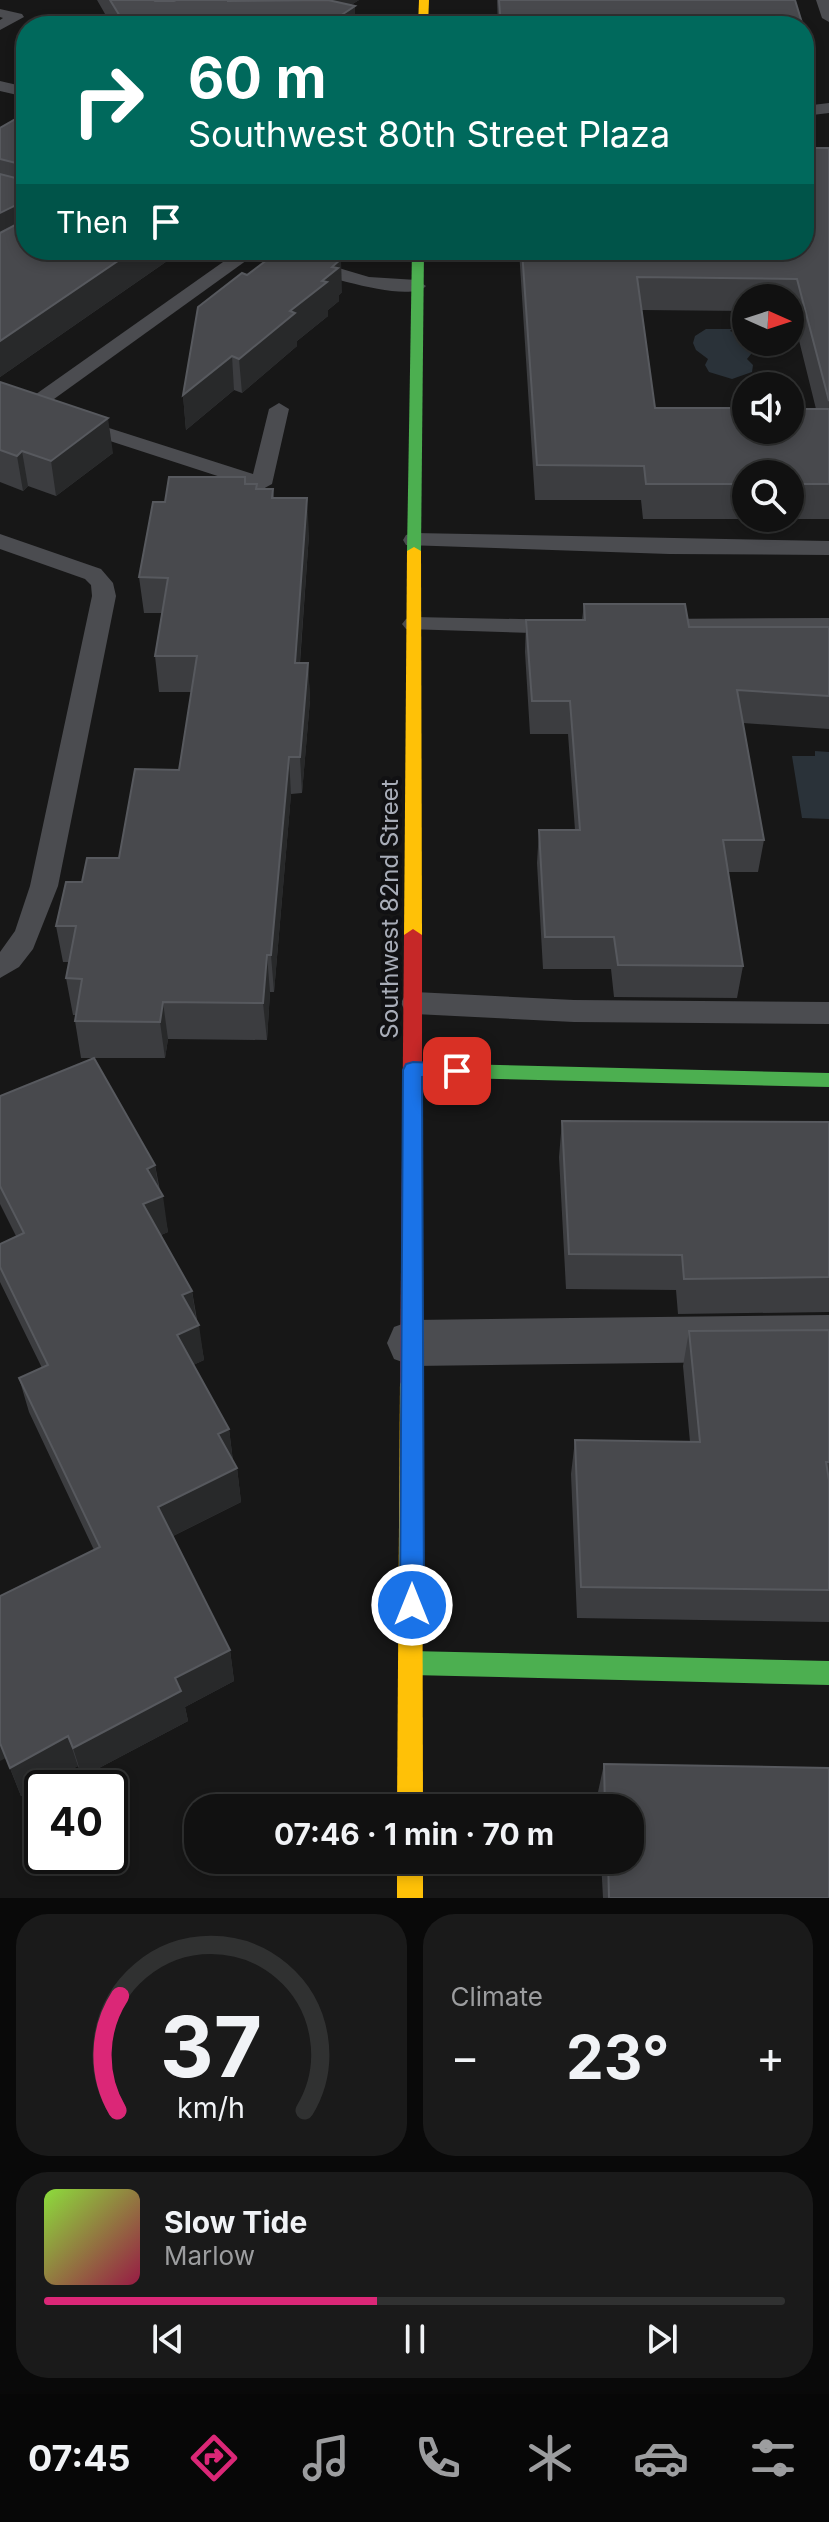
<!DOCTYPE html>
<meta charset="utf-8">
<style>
body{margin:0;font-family:Inter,sans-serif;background:#1a1a1a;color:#f1f3f6;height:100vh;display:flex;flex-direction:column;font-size:30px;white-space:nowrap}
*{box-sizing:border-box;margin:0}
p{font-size:26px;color:#9c9d9f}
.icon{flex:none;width:44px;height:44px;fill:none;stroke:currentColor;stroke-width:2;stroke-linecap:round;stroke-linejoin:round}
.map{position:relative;height:1898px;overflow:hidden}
.sheet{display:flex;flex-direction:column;gap:16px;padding:16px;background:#090909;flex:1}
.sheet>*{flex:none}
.hud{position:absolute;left:16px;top:16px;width:798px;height:244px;border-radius:32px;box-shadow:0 4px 12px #0003,0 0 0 2px #303131;background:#00695c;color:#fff;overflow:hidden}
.needle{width:52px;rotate:93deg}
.fabs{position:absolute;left:732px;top:284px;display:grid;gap:16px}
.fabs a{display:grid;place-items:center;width:72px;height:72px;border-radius:50%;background:#111;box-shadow:0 4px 12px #0003,0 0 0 2px #303131;font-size:40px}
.speed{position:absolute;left:24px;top:1770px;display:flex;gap:16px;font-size:40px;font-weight:700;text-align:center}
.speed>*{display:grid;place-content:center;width:104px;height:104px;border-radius:50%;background:#111;box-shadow:0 4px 12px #0003,0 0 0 2px #303131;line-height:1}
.speed .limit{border:4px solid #111;border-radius:12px;background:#fff;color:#111}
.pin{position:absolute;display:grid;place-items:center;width:68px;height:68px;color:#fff;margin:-34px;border-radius:16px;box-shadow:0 4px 12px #0006}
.me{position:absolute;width:88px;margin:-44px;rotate:0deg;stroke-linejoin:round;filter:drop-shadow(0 0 6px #0008)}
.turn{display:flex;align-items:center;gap:28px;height:168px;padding:0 40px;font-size:36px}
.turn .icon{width:104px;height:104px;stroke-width:2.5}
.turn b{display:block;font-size:56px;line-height:68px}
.then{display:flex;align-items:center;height:76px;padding:0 40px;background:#0003;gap:16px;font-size:30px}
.big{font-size:60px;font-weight:700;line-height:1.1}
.sheet .tile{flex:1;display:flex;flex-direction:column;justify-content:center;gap:12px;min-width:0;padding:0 28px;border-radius:32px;background:#1a1a1a}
.sheet .dial{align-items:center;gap:0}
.dial svg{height:208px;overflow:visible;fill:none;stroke:#303131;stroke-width:7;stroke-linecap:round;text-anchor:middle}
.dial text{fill:#f1f3f6;stroke:none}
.song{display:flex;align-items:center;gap:24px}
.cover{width:96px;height:96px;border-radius:12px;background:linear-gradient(135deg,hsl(90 70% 55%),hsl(340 70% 35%))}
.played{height:8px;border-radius:4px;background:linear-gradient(90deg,#db2777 45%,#303131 45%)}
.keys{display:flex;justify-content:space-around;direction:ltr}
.heat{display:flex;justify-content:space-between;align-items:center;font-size:44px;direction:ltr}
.sheet .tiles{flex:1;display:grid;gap:16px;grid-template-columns:1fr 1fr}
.tile:last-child{grid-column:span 2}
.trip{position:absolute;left:184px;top:1794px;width:460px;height:80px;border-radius:32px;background:#111;box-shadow:0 4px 12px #0003,0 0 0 2px #303131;font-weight:700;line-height:80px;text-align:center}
.tab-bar{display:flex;height:128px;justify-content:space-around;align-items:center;background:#070707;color:#9c9d9f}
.tab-bar .icon{width:56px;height:56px}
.tab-bar .on{color:#db2777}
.tab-bar b{font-size:36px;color:#f1f3f6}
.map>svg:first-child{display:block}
.water{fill:#2a3239}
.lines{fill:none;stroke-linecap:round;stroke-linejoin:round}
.lane{fill:#4b4c50;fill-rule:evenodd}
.street{fill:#4b4c50;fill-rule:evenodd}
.fast{fill:#4caf50;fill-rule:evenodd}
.slow{fill:#ffc107;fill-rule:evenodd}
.jam{fill:#c62828;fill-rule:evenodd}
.wall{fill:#3c3d40;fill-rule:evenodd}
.shaded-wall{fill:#28292a}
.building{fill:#48494d;stroke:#57595e;stroke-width:2}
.route{fill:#1a73e8;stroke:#114b97;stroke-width:2}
.labels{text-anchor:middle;stroke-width:8;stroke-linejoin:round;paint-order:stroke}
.street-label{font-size:24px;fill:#a8adb8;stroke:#111113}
</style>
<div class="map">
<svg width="829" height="1898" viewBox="0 0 829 1898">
<rect width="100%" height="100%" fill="#171717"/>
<g class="water">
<path d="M706 329H732L730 331 746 336V342H754L755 349 747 359 753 365 752 372 732 379 709 372 705 365 708 359 696 350 693 343 695 336Z"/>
<path d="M815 751 829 752V819L802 818 792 756H815Z"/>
</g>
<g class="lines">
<g class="lane">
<path d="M816 0H829V22L822 18Z"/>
<path d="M0 9 22 14 24 17 0 30V20L3 18 0 17Z"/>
<path d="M0 81 26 87V97L0 91Z"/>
<path d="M829 103V113L804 116V106Z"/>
<path d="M240 250H261L36 412H22L19 408 22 404Z"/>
<path d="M305 258 369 277 417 280 426 286C409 304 323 275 299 268L296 264 299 260Z"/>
<path d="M279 403 289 409 272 484 261 490 70 428 67 424 77 418 84 420 253 474 269 409Z"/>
<path d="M414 533 829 541V555L669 554 406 545 403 540 406 535Z"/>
<path d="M0 534 101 569 113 583 116 596 58 886 33 949 19 967 0 978V952L15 931 30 886 92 596 91 585 85 579 0 549Z"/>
<path d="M414 617 565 620 573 622 577 627 573 632 565 634 406 629 402 624 406 619Z"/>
<path d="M829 618V632L650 633 642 631 638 626 642 621 650 619Z"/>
<path d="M415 992 574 1000 829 1002V1024L574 1022 415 1014 405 1011 401 1003 405 995Z"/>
</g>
<path class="street" d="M829 1315V1361L413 1366 394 1359 387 1343 394 1327 413 1320Z"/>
<g class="fast">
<path d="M412 250H424L421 551 414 555 407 551Z"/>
<path d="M413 1063 829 1073V1087L413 1077 406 1075 403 1070 406 1065Z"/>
<path d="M411 1651 829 1661V1685L411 1675 402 1671 399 1663 402 1655Z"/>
</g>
<g class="slow">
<path d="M419 0H429L428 26H418Z"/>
<path d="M414 547 421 551 422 935 413 941 404 935 407 551Z"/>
<path d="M411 1372 419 1375 422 1382 423 1808H397L400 1382 403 1375Z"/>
<rect x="397" y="1860" width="26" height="38"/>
</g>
<path class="jam" d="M413 929 422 935V1382L419 1389 411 1392 403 1389 400 1382 404 935Z"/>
</g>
<g class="wall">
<path d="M97 0H359L351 5 355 6V26H112Z"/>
<path d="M497 0H795L803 26H498Z"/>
<path d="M804 28 813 55 809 85H804Z"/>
<path d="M26 113V250H183L0 377V128Z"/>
<path d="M829 148V519H643L641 500H535L519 250H804ZM746 298H790V312H792L816 409 655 408 642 310 746 311ZM746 474H790V518H746Z"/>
<path d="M242 273 342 292 339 295V301L328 310V316L297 341V346L242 393 234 390 186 430 183 395Z"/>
<path d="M0 382 113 453 56 496 28 486 23 491 0 482Z"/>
<path d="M246 484 257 489H273L274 498 309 534 300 663H308L310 700 302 793 291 794 274 992H270L267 1040 168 1039 165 1058H81L75 1021 76 1015H73L66 978 69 962H63L56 926 82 882 119 858 179 770 191 692H159L155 656 162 613H144L139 577Z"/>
<path d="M584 604 689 627H829V729L743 723 764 840 758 872H728L743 966 737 998 614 997 611 969H543L537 863 539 830H575L568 734H530L525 652 526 620H582Z"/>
<path d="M0 1096 155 1165 168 1232 161 1235 192 1291 204 1360 193 1365 229 1429 233 1461 237 1468 241 1502 173 1536 230 1650 234 1681 185 1707 188 1721 82 1777 78 1766 21 1796 6 1758 94 1550 29 1412 19 1378 42 1368 0 1282V1244L16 1236 0 1204Z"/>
<path d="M562 1121 829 1122V1312L678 1314 676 1290 566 1289 559 1157Z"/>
<path d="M829 1330V1622L577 1618 571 1474 575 1440 690 1442 683 1366 689 1331Z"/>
<path d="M604 1764 829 1898H603L601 1860H630V1808H599L598 1792Z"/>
</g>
<g class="shaded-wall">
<path d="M318 0H359L319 25Z"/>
<path d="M355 6V26H325Z"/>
<path d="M22 202 26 229 0 247V213Z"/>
<path d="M134 250H183L0 377V341Z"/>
<path d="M341 259 342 292 339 295V301L328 310V316L297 341V346L242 393 239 359 322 281 332 267Z"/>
<path d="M232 356 234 390 186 430 183 395Z"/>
<path d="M108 418 113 453 56 496 51 461Z"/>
<path d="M22 451 28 486 23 491 17 456Z"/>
<path d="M307 498 309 534 297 700 295 663Z"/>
<path d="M308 663 310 700 302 793 300 757Z"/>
<path d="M289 757 291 794 274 992 271 955Z"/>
<path d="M267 955 270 992 267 1040 263 1003Z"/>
<path d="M163 1002 168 1039 165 1058 160 1022Z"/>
<path d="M155 1165 160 1197 163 1196 168 1232 149 1240 143 1204 147 1169Z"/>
<path d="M192 1291 197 1325 182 1295Z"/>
<path d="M199 1325 204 1360 183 1370 177 1335Z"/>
<path d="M229 1429 233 1462 218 1434Z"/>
<path d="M237 1468 241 1502 165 1540 158 1507Z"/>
<path d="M230 1650 234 1681 185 1707 188 1721 82 1777 73 1748 175 1678Z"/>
<path d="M68 1736 78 1766 21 1796 10 1768Z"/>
<path d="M0 1743 6 1758 0 1761Z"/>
</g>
<g class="building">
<path d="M110 0H154L155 1H174L176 0H228V1L328 0 355 6 325 26H126Z"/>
<path d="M499 0H795L803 26H501Z"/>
<path d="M804 28 813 55H804Z"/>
<path d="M26 113V250H134L0 341V233L23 221 22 202 0 213V174L23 180 24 165 0 159V128Z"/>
<path d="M804 148H829V401L797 279 637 277 655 408H746V430H790V409H829V484H790V474H746V484H646L644 466 537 465 522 250H804Z"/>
<path d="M280 250H307L341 259 332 267 338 268 322 281 327 282 290 311 295 313 239 359 232 356 183 395 198 307 242 273 247 275Z"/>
<path d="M0 382 108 418 51 461 22 451 17 456 0 450Z"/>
<path d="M169 477H245V484H257L256 489H273L272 498H307L295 663H308L300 757H289L271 955H267L263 1003 163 1002 160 1022 75 1021 82 979 66 978 76 926H56L66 882H82L87 858H119L135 769 179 770 197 656H155L168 578 139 577 153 502H165Z"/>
<path d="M584 604H685L689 627H829V696L737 690 764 840H723L743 966 618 965 614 937H545L539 830H580L570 701H532L526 620H585Z"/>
<path d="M94 1058 155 1165 147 1169 163 1196 143 1204 192 1291 182 1295 199 1325 177 1335 229 1429 218 1434 237 1468 158 1507 230 1650 175 1678 181 1691 73 1748 68 1736 10 1768 0 1743V1596L100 1547 19 1378 48 1365 0 1267V1244L24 1233 0 1186V1096Z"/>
<path d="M562 1121 829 1122V1277L684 1279 682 1255 569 1254Z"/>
<path d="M829 1330V1462H826L829 1480V1590L581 1587 575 1440 700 1442 689 1331Z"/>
<path d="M604 1764 829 1768V1898H609L608 1860H630V1808H605Z"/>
</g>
<path class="route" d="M413 1062 457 1064 464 1066 467 1071 464 1076 422 1077 424 1605 420 1613 412 1617 403 1613 400 1605 403 1070 406 1064Z"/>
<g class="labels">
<g class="street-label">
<text transform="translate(390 909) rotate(-90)" y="8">Southwest 82nd Street</text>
</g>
</g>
</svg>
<div class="fabs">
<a><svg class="needle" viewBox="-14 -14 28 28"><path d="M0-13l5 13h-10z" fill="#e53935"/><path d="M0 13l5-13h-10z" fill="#9c9d9f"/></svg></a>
<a><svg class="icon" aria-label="sound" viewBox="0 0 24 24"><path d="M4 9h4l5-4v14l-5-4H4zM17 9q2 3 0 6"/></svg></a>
<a><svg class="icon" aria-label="search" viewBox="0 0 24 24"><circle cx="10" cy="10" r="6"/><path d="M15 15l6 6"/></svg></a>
</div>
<div class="speed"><div class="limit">40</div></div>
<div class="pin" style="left:457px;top:1071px;background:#d93025"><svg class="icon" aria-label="arrive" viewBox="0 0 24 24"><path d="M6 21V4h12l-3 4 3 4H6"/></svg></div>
<svg class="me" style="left:412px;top:1605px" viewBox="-20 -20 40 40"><circle r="17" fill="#1a73e8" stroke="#fff" stroke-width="3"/><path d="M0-11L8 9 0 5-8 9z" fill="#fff"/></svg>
<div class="trip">07:46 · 1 min · 70 m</div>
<div class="hud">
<div class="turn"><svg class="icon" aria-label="right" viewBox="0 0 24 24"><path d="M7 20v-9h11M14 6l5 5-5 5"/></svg><div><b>60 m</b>Southwest 80th Street Plaza</div></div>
<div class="then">Then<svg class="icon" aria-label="arrive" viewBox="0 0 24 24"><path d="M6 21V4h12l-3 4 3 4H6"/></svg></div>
</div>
</div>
<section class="sheet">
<div class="tiles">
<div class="tile dial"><svg viewBox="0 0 100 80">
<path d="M14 69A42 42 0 1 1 86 69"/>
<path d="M14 69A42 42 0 0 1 15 25" stroke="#db2777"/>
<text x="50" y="56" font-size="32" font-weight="700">37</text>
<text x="50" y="72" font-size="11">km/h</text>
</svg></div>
<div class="tile"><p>Climate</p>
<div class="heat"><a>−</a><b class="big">23°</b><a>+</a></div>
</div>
<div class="tile">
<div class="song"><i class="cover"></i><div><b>Slow Tide</b><p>Marlow</p></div></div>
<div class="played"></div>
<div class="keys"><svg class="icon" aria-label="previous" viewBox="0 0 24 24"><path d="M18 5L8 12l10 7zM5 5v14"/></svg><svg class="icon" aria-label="pause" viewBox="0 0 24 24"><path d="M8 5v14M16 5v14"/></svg><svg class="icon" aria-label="next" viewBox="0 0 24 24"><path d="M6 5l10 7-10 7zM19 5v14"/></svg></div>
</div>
</div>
</section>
<nav class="tab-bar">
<b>07:45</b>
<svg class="icon on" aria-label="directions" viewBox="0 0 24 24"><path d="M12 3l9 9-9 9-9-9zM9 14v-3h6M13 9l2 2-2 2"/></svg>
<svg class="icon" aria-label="music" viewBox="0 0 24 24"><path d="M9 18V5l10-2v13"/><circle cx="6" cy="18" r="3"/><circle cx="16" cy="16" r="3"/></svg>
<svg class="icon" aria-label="phone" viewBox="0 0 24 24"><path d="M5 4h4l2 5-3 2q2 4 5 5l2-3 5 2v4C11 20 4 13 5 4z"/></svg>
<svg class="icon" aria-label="climate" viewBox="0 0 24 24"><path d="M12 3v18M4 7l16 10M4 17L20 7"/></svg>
<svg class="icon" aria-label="car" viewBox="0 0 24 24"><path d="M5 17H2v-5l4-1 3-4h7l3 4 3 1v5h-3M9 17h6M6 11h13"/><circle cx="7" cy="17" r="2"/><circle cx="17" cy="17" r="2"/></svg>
<svg class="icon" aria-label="filters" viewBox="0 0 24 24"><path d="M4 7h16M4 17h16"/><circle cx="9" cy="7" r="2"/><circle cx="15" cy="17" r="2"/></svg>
</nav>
